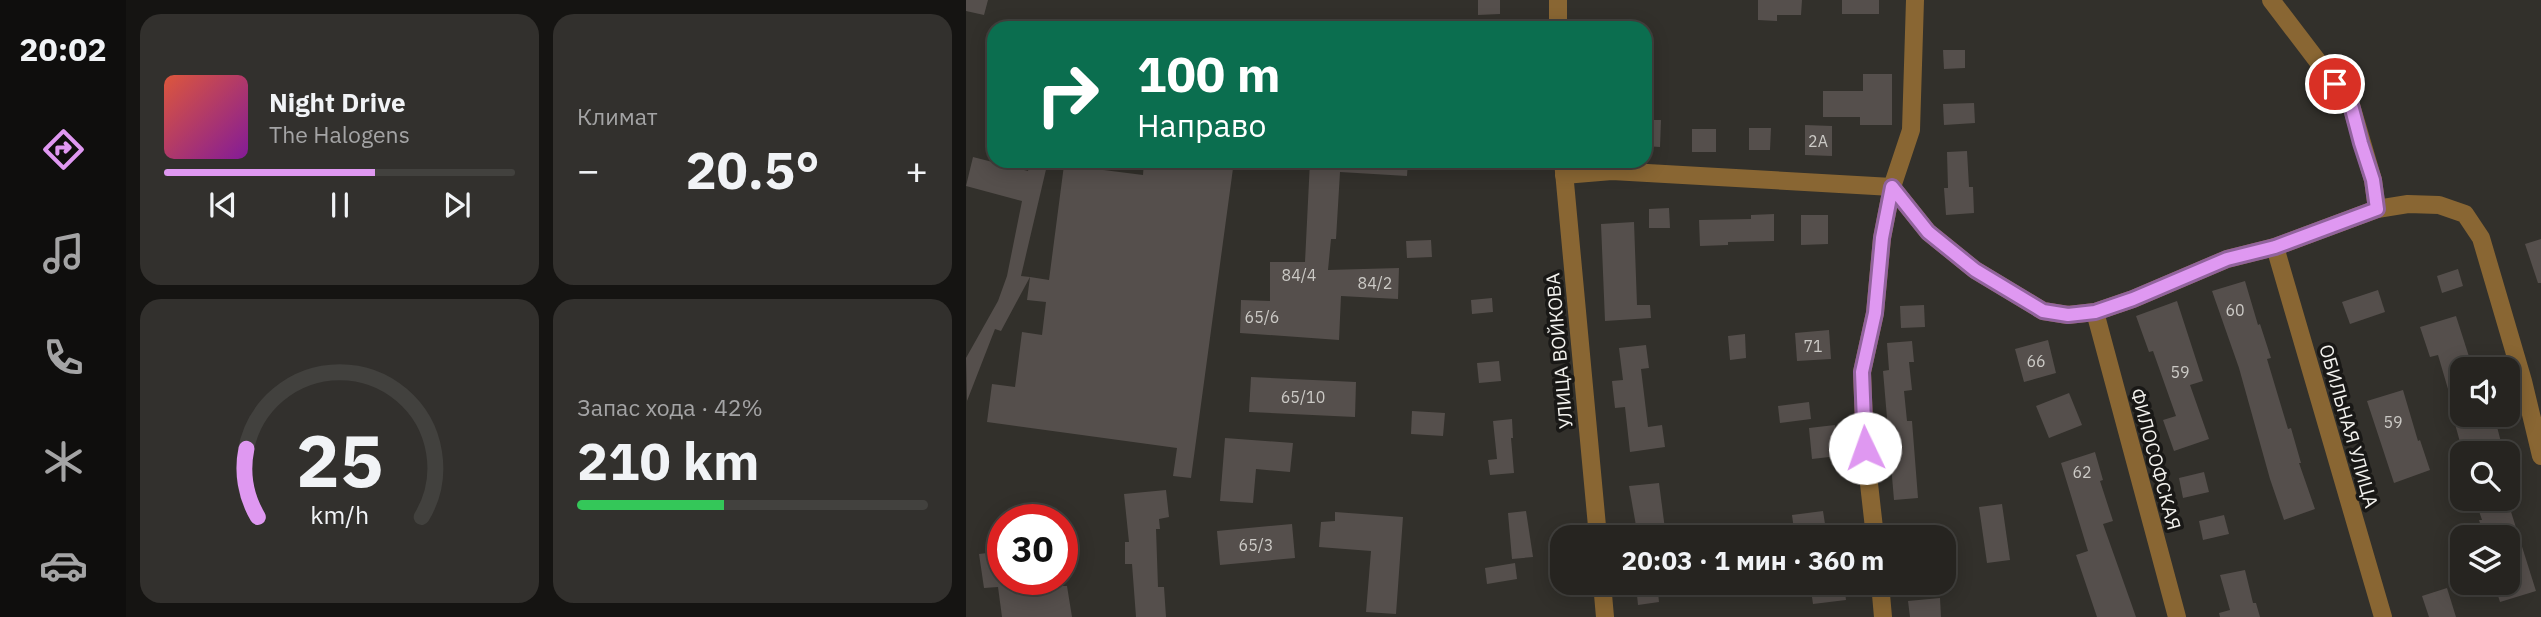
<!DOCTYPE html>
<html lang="ru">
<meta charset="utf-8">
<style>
body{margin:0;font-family:"IBM Plex Sans",sans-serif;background:#32302d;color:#f1f3f6;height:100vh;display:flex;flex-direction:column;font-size:26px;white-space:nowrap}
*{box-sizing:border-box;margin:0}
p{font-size:23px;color:#a4a4a5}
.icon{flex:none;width:38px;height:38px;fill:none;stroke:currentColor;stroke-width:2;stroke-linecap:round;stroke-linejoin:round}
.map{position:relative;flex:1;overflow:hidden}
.side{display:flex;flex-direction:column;gap:14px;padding:14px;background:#151412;width:840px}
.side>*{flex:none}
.top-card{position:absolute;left:21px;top:21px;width:665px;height:147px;border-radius:21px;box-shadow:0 4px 18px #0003,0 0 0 2px #42413e;background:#0b6e4f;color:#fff;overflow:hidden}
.fabs{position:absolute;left:1484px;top:357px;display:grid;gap:14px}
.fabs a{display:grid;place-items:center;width:70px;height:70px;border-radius:14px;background:#262420;box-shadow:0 4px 18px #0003,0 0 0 2px #42413e;font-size:35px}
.speed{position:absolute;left:21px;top:504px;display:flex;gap:14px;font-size:35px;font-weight:700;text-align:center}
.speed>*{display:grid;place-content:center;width:91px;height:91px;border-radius:50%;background:#262420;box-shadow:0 4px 18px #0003,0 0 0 2px #42413e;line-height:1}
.speed .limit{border:10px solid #d22;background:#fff;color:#111}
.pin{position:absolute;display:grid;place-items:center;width:60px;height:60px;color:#fff;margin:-30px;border:4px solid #fff;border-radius:50%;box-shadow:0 2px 7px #0007}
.me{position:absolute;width:77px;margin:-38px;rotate:357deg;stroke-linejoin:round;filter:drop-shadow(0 0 5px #0008)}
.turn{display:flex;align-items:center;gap:24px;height:147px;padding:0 35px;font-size:32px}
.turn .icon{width:91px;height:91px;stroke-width:2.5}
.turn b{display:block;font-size:49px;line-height:60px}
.big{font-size:52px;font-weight:700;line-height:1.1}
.side .widget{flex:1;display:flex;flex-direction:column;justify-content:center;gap:10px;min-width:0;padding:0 24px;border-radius:21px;background:#32302d}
.side .dial{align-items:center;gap:0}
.dial svg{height:182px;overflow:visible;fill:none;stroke:#42413e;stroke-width:7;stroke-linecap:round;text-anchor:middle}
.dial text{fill:#f1f3f6;stroke:none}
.song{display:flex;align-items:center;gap:21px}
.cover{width:84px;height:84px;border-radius:10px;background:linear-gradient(135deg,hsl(10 70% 55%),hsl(290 70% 35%))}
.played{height:7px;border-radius:4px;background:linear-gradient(90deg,#df98f1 60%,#42413e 60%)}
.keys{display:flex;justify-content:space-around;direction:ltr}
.heat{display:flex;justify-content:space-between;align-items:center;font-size:38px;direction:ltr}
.charge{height:10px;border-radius:5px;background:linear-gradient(90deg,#34c759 42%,#42413e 0)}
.side .tiles{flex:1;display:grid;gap:14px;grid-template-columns:repeat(2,1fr)}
.trip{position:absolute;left:584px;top:525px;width:406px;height:70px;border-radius:21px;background:#262420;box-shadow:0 4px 18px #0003,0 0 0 2px #42413e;font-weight:700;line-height:70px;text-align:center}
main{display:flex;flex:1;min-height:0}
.dock{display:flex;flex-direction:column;width:126px;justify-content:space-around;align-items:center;background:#0f0e0d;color:#a4a4a5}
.dock .icon{width:49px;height:49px}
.dock .current{color:#df98f1}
.dock b{font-size:32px;color:#f1f3f6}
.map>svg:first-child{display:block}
.building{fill:#554f4c}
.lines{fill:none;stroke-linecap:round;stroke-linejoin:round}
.street{stroke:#896633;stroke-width:18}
.route-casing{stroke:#91639d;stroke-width:18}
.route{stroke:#df98f1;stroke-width:12}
.labels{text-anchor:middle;stroke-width:7;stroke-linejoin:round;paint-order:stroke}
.number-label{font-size:16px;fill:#cccac6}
.street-label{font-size:19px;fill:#f4f3ef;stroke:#191816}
</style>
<main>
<nav class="dock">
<b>20:02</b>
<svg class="icon current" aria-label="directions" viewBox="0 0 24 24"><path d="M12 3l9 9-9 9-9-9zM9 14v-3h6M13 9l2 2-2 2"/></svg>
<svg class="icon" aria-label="music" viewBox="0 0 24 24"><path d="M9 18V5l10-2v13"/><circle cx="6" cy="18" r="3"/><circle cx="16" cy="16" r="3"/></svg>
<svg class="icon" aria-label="phone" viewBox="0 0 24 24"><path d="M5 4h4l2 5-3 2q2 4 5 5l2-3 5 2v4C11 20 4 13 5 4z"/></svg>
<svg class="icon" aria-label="climate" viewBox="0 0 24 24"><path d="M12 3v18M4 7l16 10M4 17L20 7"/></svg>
<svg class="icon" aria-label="car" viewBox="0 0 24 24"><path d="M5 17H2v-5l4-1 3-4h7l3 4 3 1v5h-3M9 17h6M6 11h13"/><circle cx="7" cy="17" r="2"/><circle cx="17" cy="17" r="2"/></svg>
</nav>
<section class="side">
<div class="tiles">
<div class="widget">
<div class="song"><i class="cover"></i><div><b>Night Drive</b><p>The Halogens</p></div></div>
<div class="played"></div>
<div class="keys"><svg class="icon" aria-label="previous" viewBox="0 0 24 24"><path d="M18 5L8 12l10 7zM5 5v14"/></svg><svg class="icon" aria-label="pause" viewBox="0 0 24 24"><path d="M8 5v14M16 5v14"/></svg><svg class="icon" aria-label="next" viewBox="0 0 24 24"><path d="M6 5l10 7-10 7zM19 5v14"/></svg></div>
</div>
<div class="widget"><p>Климат</p>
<div class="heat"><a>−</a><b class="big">20.5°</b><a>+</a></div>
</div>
<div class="widget dial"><svg viewBox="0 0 100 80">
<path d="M14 69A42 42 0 1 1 86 69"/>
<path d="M14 69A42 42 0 0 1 9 39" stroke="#df98f1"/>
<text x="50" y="56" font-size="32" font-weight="700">25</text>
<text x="50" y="72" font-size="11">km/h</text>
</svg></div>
<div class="widget"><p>Запас хода · 42%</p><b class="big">210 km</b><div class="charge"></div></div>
</div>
</section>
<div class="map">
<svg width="1575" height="617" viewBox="0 0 1575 617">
<rect width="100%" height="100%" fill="#32302b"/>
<g class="building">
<path d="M0 0H22L18 15 0 11Z"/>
<path d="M512 0H534V14L512 15Z"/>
<path d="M792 0H836L835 15H811V21L792 20Z"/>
<rect x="876" y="0" width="37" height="14"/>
<path d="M977 50H999V68L978 69Z"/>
<path d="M897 74H926V125H894V117H857V91H897Z"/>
<path d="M1008 103 1009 123 978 125 977 104Z"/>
<path d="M679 120H695L694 147 679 146Z"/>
<path d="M839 125 866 126V156L839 155Z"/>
<path d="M783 128H805L804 150H783Z"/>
<rect x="726" y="129" width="24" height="23"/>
<path d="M1001 151 1003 187H1007L1008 213 980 215 978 188H982L981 152Z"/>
<path d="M7 157 62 171 64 161H82L55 276 64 277 35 331 29 329 1 401 0 358 32 301 41 276 56 201 0 186Z"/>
<path d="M178 161H268L225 478 207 476 211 448 21 422 26 384 49 387 56 332 76 335 80 302 61 300 64 277 83 280 98 165 177 175Z"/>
<path d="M344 161H442L441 176 374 172 370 239H365L362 270 433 268 432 299 375 296 373 340 274 333 275 300 304 301V262H339Z"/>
<path d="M703 208 704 228H683V209Z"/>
<path d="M808 214V241L762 242V245L734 246 733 220 785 219V215Z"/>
<path d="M835 215H862V244L835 245Z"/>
<path d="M668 222 671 305H684L685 318 639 321 635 224Z"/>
<path d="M1575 239V283H1572L1559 244Z"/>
<path d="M465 240 466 257 441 258 440 241Z"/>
<path d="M1492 269 1497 286 1476 293 1471 276Z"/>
<path d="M1279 281 1292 325 1294 324 1305 358 1301 359 1322 429 1325 428 1335 463H1333L1349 509 1318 520 1304 479 1273 368 1246 291Z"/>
<path d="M1412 290 1419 312 1384 324 1376 302Z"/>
<path d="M526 298 527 312 506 314 505 300Z"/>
<path d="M1211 301 1237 381 1224 385 1243 439 1208 451 1197 420 1210 416 1187 351 1183 352 1170 316Z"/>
<path d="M958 305 959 327 935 328 934 306Z"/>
<path d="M1490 316 1507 369H1496V422L1528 415 1537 450 1526 453H1497L1489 424 1492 423 1472 355 1464 357 1454 327Z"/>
<path d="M863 330 865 359 831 361 829 333Z"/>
<path d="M779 334 780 358 764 360 762 336Z"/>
<path d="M1082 340 1090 373 1058 382 1049 349Z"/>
<path d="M946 341 948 362H943L946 390 938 391 941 421H946L952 498 928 500 917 371 923 370 921 343Z"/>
<path d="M680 345 683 368 675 369 682 427 696 425 699 447 664 452 659 407 649 408 646 381 657 380 653 348Z"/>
<path d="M533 361 535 381 513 383 511 363Z"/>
<path d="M285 377 390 382 389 417 283 412Z"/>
<path d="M1437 390 1452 441 1454 440 1464 470 1428 483 1401 401Z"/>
<path d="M1103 393 1116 425 1083 438 1070 406Z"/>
<path d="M843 402 845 419 814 423 812 406Z"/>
<path d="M446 411 479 413 477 436 445 434Z"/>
<path d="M546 419 547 438H545L548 473 524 475 522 460 531 459 527 421Z"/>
<path d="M869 425 872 456 846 459 843 428Z"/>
<path d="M259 438 327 443 324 472 290 469 287 503 254 501Z"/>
<path d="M1129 452 1137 480 1134 481 1147 521 1137 524 1170 617H1131L1110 555 1122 551 1095 463Z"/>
<path d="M1238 472 1243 492 1217 498 1213 478Z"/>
<path d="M693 483 700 537H672L663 486Z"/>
<path d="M200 490 203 517 193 519 194 529H190L192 587H198L200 617H170L166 564H159V542H163L158 494Z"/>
<path d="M1509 499H1541L1570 591 1534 602 1528 583H1542V537H1518L1513 520H1516Z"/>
<path d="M1036 504 1044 560 1021 563 1013 507Z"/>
<path d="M560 511 567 557 546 559 542 513Z"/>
<path d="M857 511 861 537H829L826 515Z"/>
<path d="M369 512 437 517 430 614 400 612 405 551 353 547 355 522 369 521Z"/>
<path d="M1258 515 1263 534 1237 540 1233 521Z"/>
<path d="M326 524 329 558 254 565 251 531Z"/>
<path d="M37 551V579H68L69 586H101L106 617H36L32 587 18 588 13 554Z"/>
<path d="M549 563 551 579 521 584 519 568Z"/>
<path d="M1279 570 1287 603H1290L1294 617H1254L1253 613 1264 610 1254 575Z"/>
<path d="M691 583 693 602 672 605 670 585Z"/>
<path d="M844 583H878L880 600 847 604Z"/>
<path d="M1481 588 1490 617H1463L1456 596Z"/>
<path d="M974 598 975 617H944L942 601Z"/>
</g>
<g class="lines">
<g class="street">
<path d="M1305 0 1385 105 1407 180 1411 209"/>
<path d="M592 28V0"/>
<path d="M597 161 632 537"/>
<path d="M598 175 646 171 926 187 962 232 1009 270 1077 311 1102 315 1129 312 1167 299 1261 259 1309 247 1411 209 1442 204 1473 205 1499 214 1515 238 1557 381 1575 456"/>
<path d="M1309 247 1417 617"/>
<path d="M1129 312 1211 617"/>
<path d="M909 537 899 448 896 372 909 313 916 238 926 187 945 130 949 0"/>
<path d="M636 583 639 617"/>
<path d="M914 583 917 617"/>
</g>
</g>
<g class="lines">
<defs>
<path id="route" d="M899 448 896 372 909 313 916 238 926 187 962 232 1009 270 1077 311 1102 315 1129 312 1167 299 1261 259 1309 247 1411 209 1407 180 1395 143 1385 105 1369 84"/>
</defs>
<use href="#route" class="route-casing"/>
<use href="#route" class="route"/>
</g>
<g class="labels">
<g class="number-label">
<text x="852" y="147">2А</text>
<text x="333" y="281">84/4</text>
<text x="409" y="289">84/2</text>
<text x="1269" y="316">60</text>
<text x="296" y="323">65/6</text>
<text x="847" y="352">71</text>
<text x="1070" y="367">66</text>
<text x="1214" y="378">59</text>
<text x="337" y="403">65/10</text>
<text x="1427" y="428">59</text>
<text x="1116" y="478">62</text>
<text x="290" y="551">65/3</text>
</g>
<g class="street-label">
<text transform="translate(593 351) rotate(-95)" y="7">УЛИЦА ВОЙКОВА</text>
<text transform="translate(1383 426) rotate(74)" y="7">ОБИЛЬНАЯ УЛИЦА</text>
<text transform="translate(1190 459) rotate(75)" y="7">ФИЛОСОФСКАЯ</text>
</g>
</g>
</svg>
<div class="fabs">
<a><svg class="icon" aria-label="sound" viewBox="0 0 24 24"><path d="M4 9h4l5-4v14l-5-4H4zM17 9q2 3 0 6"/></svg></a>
<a><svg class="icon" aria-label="search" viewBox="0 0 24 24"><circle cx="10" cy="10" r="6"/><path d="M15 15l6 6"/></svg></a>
<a><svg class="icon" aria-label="layers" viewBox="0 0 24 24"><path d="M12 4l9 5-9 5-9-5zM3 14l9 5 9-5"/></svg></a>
</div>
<div class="speed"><div class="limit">30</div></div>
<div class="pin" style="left:1369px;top:84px;background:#d93025"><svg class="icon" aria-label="arrive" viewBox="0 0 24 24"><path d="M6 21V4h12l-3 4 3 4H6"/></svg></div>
<svg class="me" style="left:899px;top:448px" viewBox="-20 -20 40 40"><circle r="19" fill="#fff"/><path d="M0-13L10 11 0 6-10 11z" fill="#df98f1"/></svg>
<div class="trip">20:03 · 1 мин · 360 m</div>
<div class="top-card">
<div class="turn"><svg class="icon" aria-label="right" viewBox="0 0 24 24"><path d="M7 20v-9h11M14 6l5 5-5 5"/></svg><div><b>100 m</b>Направо</div></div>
</div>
</div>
</main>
